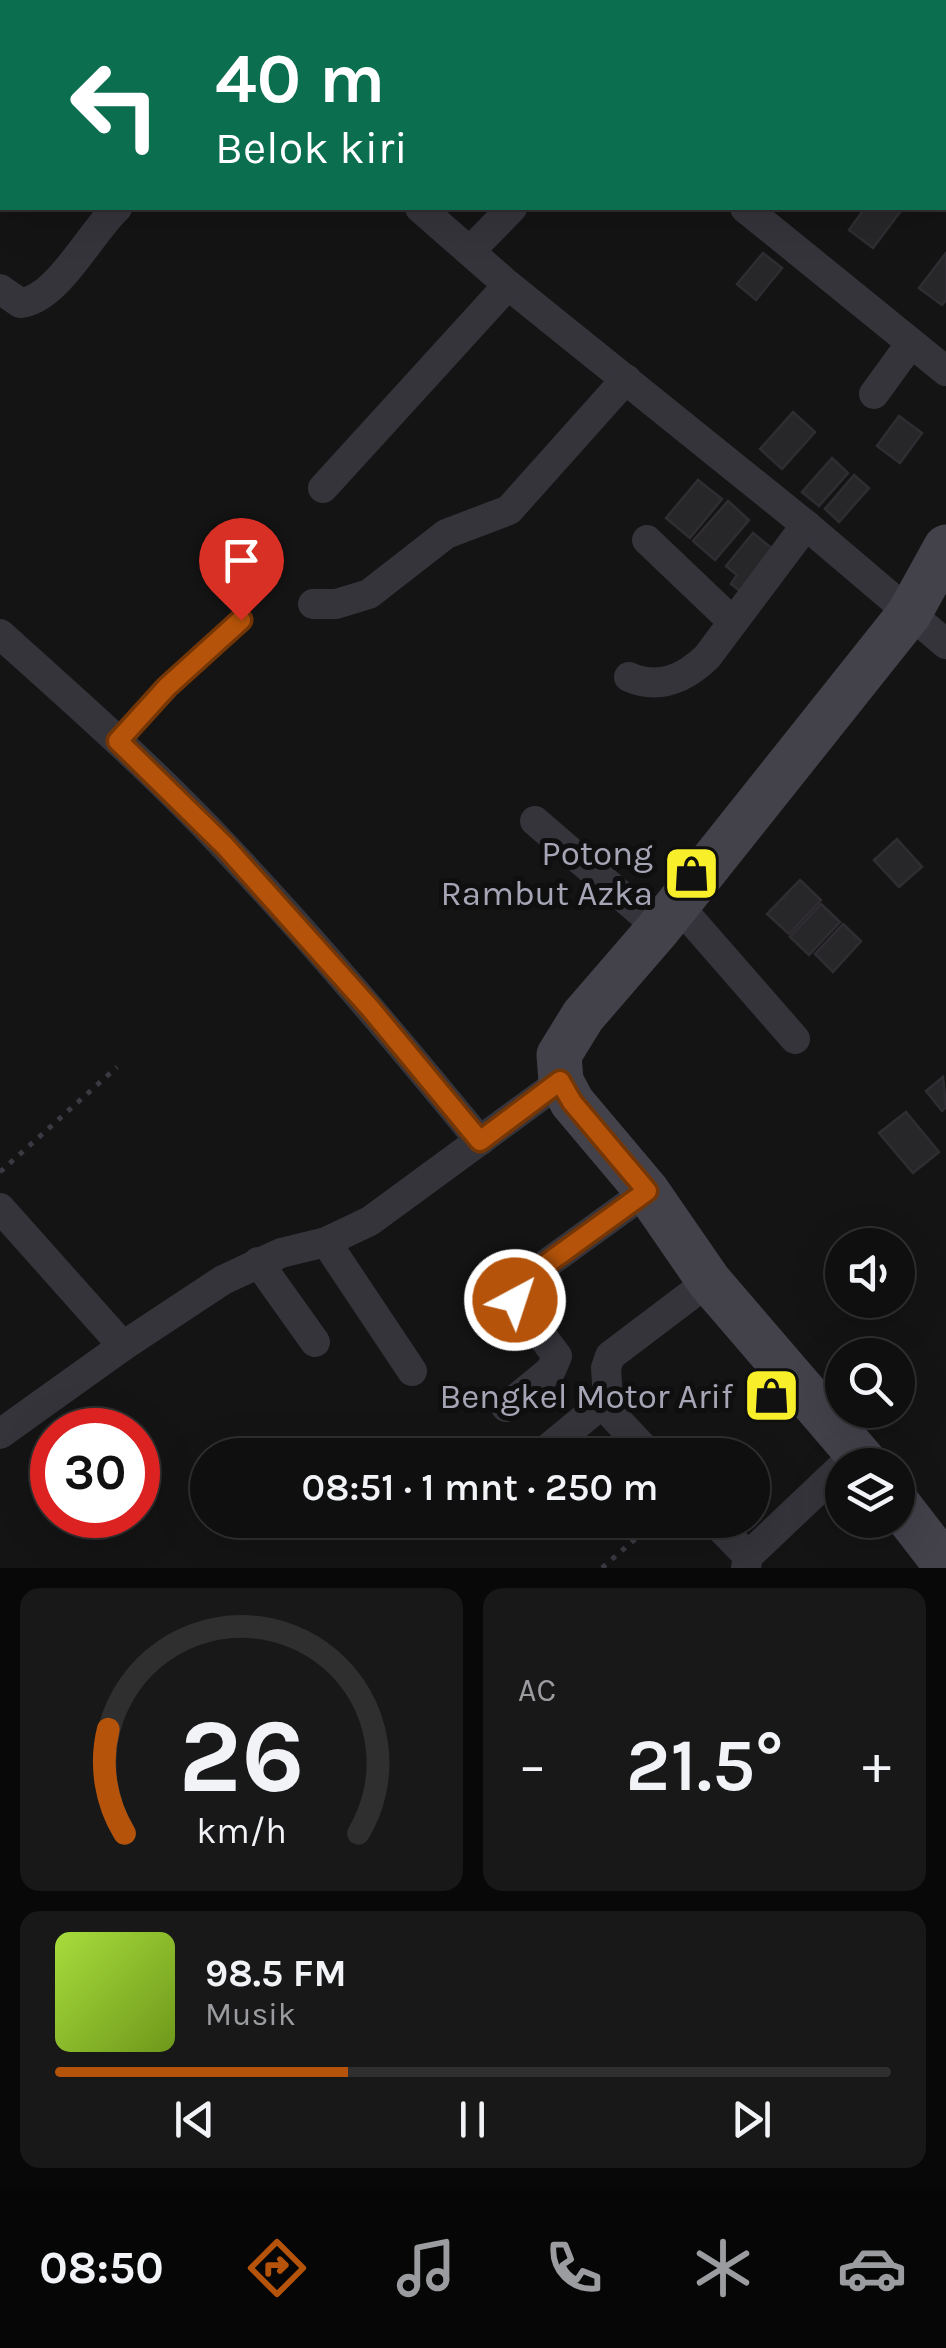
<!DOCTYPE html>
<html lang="id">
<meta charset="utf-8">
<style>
body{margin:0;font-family:Karla,sans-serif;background:#181819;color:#f1f3f6;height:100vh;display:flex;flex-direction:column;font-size:38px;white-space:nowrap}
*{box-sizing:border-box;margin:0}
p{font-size:32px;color:#9b9c9f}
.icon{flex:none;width:55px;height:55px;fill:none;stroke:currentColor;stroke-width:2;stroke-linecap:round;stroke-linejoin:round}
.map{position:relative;height:1568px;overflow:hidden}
.details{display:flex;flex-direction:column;gap:20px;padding:20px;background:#080809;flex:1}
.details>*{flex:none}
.guide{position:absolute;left:0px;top:0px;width:948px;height:210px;box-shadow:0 10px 40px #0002,0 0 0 2px #2f2f30;background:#0b6e4f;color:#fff;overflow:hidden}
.controls{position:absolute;left:825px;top:1228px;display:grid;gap:20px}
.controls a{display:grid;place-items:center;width:90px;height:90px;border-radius:50%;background:#0f0f10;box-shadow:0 10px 40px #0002,0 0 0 2px #2f2f30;font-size:50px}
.speed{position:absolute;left:30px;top:1408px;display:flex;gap:20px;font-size:50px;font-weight:700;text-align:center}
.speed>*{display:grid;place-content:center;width:130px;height:130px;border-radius:50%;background:#0f0f10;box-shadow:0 10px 40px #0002,0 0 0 2px #2f2f30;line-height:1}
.speed .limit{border:15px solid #d22;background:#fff;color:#111}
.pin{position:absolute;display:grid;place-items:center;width:85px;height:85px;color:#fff;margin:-102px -42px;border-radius:50% 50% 50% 0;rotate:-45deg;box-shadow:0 0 10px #0007}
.pin .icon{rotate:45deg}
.me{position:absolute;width:110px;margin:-55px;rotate:40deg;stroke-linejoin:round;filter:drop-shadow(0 0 8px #0008)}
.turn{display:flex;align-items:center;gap:35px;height:210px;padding:0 50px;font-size:45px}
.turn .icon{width:130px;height:130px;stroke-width:2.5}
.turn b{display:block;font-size:70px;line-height:85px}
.big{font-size:75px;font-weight:600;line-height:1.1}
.details .widget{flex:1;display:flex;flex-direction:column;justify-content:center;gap:15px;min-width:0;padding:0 35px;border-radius:20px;background:#181819}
.details .dial{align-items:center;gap:0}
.dial svg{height:260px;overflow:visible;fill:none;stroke:#2f2f30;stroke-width:7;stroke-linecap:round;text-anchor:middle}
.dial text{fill:#f1f3f6;stroke:none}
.song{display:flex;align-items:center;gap:30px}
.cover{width:120px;height:120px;border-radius:15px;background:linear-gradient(135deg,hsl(80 70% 55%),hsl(80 70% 35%))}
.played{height:10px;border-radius:5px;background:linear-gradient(90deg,#b45309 35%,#2f2f30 35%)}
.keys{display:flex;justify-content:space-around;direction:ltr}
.heat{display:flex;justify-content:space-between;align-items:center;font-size:55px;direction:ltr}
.details .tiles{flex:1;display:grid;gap:20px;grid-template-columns:1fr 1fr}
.widget:last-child{grid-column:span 2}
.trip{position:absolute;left:190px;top:1438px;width:580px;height:100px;border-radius:50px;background:#0f0f10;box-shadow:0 10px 40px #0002,0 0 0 2px #2f2f30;font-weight:600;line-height:100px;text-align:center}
.tab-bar{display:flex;height:160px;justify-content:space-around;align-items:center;background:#060606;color:#9b9c9f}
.tab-bar .icon{width:70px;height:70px}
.tab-bar .selected{color:#b45309}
.tab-bar b{font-size:45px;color:#f1f3f6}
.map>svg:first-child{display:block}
.building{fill:#272629;stroke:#2f2d31;stroke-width:2.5}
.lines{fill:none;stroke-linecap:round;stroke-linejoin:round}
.path{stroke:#3a3a42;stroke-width:5;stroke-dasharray:5 8;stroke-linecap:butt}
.lane{stroke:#35343b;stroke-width:15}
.street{stroke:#35343b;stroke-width:30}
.secondary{stroke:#43424b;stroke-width:45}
.route-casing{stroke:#753606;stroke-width:25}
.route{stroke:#b45309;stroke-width:18}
.labels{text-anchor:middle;stroke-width:10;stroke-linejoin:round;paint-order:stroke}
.poi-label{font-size:35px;fill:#a5a5b6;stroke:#0f0f10;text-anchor:end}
</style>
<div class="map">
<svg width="946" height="1568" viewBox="0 0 946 1568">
<rect width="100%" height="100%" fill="#141415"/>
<g class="building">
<path d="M865 208H903L873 248 849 230Z"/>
<path d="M763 253 782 268 756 300 737 284Z"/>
<path d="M946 253V300L942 305 919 288Z"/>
<path d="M793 412 815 432 782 469 760 449Z"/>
<path d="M899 416 922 433 900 463 877 446Z"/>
<path d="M832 458 848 473 819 506 802 492Z"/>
<path d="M854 475 869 488 839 522 825 509Z"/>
<path d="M698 480 722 499 690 538 666 518Z"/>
<path d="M728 501 749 520 715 560 693 541Z"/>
<path d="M753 533 774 550 740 591 731 584 737 575 726 566Z"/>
<path d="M897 839 922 867 899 887 874 860Z"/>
<path d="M800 880 821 900 789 934 767 914Z"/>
<path d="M821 904 840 922 809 955 790 937Z"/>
<path d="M843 924 861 941 833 972 815 954Z"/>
<path d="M943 1077 946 1107 942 1111 926 1091Z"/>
<path d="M906 1112 939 1152 913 1173 879 1133Z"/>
</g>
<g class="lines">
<g class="path">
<path d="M0 1172 117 1067"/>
<path d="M602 1568 657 1520"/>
</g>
<path class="lane" d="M118 741 167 687 241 620"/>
<g class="street">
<path d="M179 0 181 2"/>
<path d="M488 0 490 2"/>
<path d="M0 149 1 148"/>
<path d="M420 208 508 285 806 525 946 644"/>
<path d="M745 208 946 371"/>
<path d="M471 250 512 208"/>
<path d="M0 289 20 303C57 300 90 233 117 208"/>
<path d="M874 394 911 343"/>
<path d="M323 488 508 285"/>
<path d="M647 540 733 622"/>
<path d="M313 604H336L369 594 446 534 509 510 626 379"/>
<path d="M0 634C77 703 155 772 226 848 315 942 398 1041 480 1141"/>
<path d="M629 677C659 690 684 679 707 657L806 525"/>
<path d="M535 821 659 928"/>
<path d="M678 905 795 1039"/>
<path d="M0 1208 123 1346"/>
<path d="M326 1242 412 1371"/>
<path d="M258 1262 315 1342"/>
<path d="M602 1404 650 1455"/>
<path d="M506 1407 551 1370 557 1356 515 1300 514 1291 519 1284 647 1191"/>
<path d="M0 1434 123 1346 223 1280 281 1253 326 1242 370 1221 561 1081"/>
<path d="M540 1455 608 1399 606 1368 610 1356 709 1281"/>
<path d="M713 1520 748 1556"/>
<path d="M746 1568 748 1556 842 1467"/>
</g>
<g class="secondary">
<path d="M867 1465 709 1281 647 1191 572 1102 561 1081 559 1055 583 1016 659 928 909 614 946 547"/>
<path d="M898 1504 946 1566"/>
</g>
</g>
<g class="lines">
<defs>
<path id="route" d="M241 620 167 687 118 741 225 846 370 1008 480 1141 560 1081 572 1102 647 1191 519 1284 514 1291 515 1300"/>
</defs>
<use href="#route" class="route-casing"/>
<use href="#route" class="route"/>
</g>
<defs>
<symbol id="shop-square" viewBox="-11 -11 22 22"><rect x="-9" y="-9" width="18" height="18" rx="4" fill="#f8ee29" stroke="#0f0f10"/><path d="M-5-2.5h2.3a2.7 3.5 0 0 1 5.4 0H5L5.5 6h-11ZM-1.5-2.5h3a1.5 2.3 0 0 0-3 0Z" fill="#111"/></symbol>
</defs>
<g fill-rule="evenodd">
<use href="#shop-square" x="660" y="842" width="63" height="63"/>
<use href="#shop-square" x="740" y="1364" width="63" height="63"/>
</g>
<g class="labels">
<g class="poi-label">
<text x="653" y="865">Potong<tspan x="653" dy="40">Rambut Azka</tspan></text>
<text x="733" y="1408">Bengkel Motor Arif</text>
</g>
</g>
</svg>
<div class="controls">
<a><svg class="icon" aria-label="sound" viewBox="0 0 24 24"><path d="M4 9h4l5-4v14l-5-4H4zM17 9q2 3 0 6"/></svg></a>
<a><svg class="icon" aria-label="search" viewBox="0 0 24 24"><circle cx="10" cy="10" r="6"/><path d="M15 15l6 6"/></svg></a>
<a><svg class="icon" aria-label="layers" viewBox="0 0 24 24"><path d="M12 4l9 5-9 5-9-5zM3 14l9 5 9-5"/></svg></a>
</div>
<div class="speed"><div class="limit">30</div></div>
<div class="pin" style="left:241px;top:620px;background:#d93025"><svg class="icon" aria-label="arrive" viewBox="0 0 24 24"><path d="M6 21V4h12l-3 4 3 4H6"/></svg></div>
<svg class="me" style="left:515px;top:1300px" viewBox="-20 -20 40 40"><circle r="17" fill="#b45309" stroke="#fff" stroke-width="3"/><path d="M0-11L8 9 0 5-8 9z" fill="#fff"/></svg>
<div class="trip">08:51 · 1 mnt · 250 m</div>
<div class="guide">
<div class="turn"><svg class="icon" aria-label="left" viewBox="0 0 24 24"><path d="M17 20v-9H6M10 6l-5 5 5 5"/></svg><div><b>40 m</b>Belok kiri</div></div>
</div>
</div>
<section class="details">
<div class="tiles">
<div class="widget dial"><svg viewBox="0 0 100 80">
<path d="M14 69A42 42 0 1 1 86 69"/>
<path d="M14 69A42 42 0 0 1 9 37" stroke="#b45309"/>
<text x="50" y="56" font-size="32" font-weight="700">26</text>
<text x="50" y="72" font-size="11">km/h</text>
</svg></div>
<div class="widget"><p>AC</p>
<div class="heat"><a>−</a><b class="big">21.5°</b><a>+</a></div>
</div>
<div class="widget">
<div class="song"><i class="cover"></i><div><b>98.5 FM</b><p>Musik</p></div></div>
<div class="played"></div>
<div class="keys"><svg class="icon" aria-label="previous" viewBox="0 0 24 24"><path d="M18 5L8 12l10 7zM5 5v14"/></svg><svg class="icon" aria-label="pause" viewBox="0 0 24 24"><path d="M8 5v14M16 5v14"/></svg><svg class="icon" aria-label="next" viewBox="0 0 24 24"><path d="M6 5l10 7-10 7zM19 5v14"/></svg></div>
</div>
</div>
</section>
<nav class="tab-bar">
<b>08:50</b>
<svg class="icon selected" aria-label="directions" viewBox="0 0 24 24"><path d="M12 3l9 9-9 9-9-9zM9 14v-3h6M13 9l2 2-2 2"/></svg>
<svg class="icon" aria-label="music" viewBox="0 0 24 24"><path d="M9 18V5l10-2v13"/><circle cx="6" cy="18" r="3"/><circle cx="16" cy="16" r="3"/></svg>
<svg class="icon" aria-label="phone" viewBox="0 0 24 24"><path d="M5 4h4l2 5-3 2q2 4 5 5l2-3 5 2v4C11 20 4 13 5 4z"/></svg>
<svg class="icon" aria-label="climate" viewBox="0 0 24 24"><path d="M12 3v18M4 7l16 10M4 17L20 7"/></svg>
<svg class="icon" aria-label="car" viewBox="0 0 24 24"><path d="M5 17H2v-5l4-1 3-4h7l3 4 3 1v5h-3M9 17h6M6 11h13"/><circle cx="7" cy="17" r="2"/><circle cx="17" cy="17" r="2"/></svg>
</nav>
